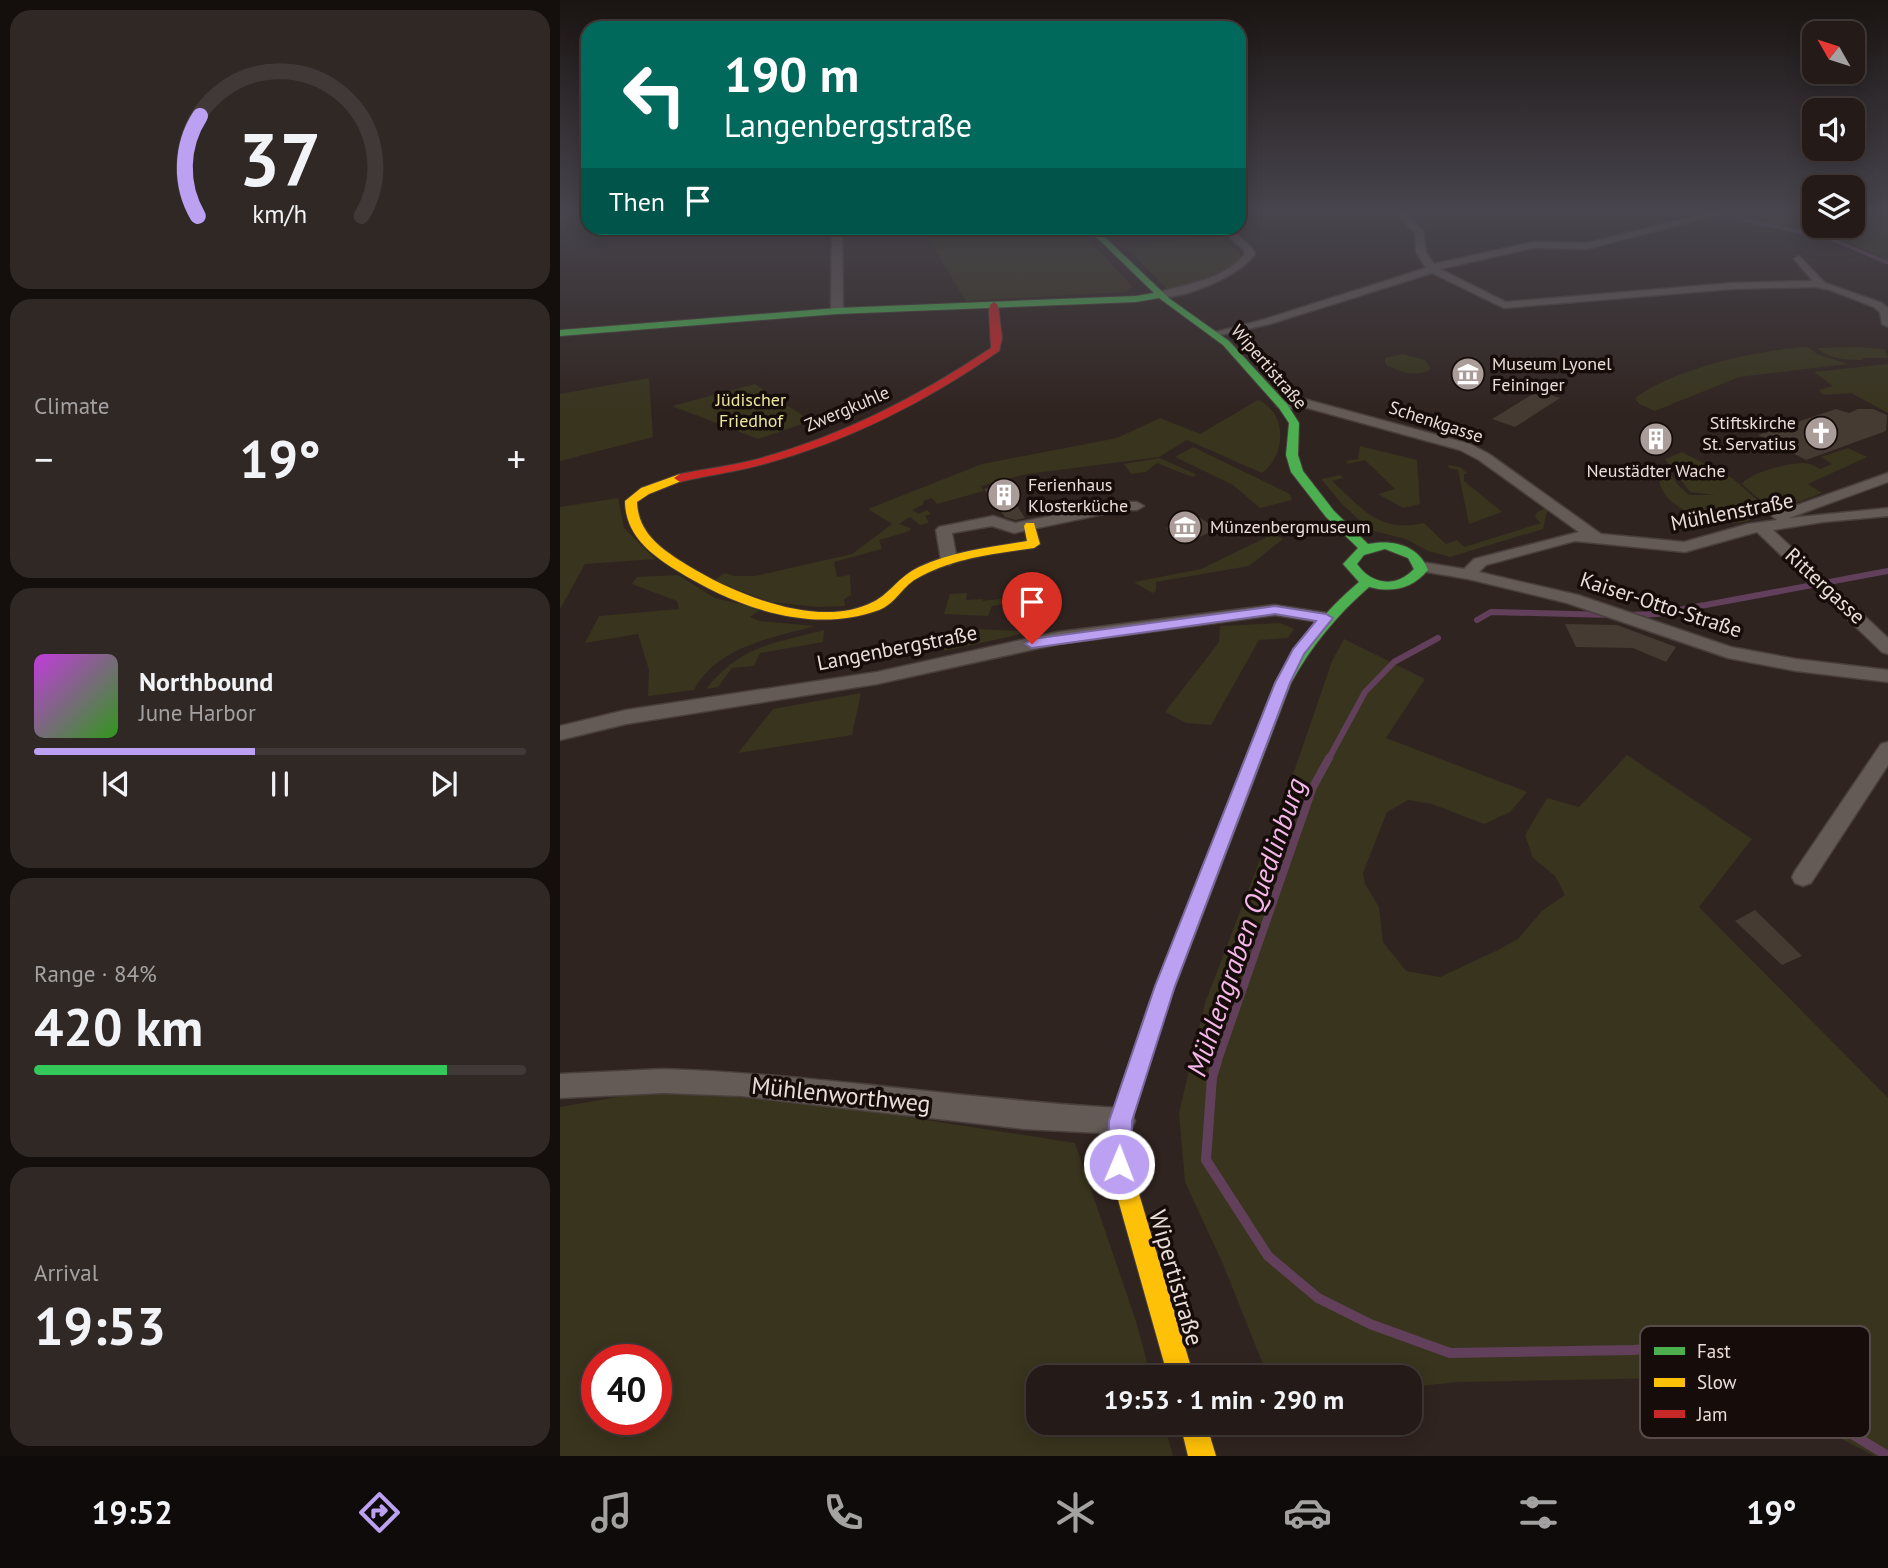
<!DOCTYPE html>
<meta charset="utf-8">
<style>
body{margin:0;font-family:"PT Sans",sans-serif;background:#302825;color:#f1f3f6;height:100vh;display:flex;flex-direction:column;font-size:26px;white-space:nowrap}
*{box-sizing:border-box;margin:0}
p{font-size:23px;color:#a3a1a2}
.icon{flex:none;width:38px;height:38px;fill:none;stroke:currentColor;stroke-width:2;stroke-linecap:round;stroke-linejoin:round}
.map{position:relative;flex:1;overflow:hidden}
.side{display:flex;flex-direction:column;gap:10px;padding:10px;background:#140f0d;width:560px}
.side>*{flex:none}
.guide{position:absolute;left:21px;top:21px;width:665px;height:214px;border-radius:21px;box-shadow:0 4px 18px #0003,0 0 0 2px #413937;background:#00695c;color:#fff;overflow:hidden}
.needle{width:46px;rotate:309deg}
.tools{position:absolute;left:1242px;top:21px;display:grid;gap:14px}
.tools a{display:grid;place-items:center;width:63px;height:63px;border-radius:14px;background:#241b18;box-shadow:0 4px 18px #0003,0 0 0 2px #413937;font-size:35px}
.speed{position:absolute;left:21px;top:1344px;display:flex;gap:14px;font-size:35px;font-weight:700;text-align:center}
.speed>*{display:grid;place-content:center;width:91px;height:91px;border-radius:50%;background:#241b18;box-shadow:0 4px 18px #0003,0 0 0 2px #413937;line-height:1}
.speed .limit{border:10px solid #d22;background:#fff;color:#111}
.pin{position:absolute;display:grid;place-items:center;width:60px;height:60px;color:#fff;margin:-72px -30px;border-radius:50% 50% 50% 0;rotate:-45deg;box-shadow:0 0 7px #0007}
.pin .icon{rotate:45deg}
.me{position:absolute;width:77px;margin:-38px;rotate:1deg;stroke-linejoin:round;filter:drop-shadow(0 0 5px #0008)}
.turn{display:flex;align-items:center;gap:24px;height:147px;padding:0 28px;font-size:32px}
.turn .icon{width:91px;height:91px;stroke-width:2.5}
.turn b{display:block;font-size:49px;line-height:60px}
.then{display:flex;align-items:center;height:66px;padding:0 28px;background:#0003;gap:14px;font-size:26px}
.big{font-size:52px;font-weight:700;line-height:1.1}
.side .tile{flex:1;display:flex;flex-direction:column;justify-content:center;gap:10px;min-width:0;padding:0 24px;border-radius:21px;background:#302825}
.side .dial{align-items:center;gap:0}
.dial svg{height:182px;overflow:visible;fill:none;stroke:#413937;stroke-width:7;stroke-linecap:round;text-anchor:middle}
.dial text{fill:#f1f3f6;stroke:none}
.song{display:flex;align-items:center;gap:21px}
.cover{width:84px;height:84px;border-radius:10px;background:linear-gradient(135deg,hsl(290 70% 55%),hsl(110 70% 35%))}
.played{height:7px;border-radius:4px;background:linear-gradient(90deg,#bca0f2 45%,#413937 45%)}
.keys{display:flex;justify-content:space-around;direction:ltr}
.heat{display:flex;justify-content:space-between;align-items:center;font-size:38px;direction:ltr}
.charge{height:10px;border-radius:5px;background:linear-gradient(90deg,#34c759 84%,#413937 0)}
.trip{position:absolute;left:466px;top:1365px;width:396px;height:70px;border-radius:21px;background:#241b18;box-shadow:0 4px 18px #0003,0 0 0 2px #413937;font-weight:700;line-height:70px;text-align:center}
.dock{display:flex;height:112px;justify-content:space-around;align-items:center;background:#0e0b0a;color:#a3a1a2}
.dock .icon{width:49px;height:49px}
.dock .on{color:#bca0f2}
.dock b{font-size:32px;color:#f1f3f6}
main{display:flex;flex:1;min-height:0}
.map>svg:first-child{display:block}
.green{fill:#38341d;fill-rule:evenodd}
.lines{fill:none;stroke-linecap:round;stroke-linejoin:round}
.stream-far3{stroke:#62405b;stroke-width:3.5}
.stream-far2{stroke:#62405b;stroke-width:6}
.stream-far1{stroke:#62405b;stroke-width:8}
.stream{stroke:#62405b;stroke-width:10}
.building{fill:#453b32}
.street-casing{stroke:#493f3c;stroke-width:3}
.fast-casing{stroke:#493f3c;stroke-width:2}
.slow-casing{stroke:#493f3c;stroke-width:2}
.jam-casing{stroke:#493f3c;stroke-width:2}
.street{fill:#645a56;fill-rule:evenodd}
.fast{fill:#4caf50;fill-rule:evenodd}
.slow{fill:#ffc107;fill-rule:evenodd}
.jam{fill:#c62828;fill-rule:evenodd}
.route{fill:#bca0f2;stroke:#7a689d;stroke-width:2}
.labels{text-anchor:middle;stroke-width:7;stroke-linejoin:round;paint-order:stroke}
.far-poi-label{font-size:18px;fill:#ebddd8;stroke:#160d0a;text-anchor:start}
.far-street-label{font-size:18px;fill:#ebddd8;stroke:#160d0a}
.far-park-label{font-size:18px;fill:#ede79c;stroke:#160d0a}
.street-label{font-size:21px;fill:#ebddd8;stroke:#160d0a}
.near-street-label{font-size:24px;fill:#ebddd8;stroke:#160d0a}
.near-water-label{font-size:28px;font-style:italic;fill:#f6b8eb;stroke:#160d0a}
.key{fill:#160d0a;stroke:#564b48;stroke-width:2}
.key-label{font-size:19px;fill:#ebddd8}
</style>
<main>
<section class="side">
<div class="tile dial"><svg viewBox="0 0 100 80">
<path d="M14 69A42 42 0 1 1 86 69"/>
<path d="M14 69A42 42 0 0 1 15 25" stroke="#bca0f2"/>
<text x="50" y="56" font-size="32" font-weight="700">37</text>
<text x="50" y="72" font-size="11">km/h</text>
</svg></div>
<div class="tile"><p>Climate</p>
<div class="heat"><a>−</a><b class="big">19°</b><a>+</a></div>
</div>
<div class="tile">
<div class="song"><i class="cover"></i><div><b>Northbound</b><p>June Harbor</p></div></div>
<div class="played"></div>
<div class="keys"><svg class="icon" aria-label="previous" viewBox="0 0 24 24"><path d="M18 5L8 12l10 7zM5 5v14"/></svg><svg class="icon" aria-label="pause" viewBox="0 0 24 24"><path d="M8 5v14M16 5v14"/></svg><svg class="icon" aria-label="next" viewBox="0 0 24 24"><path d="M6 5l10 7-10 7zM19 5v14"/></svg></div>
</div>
<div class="tile"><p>Range · 84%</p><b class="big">420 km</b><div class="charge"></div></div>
<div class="tile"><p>Arrival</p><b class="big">19:53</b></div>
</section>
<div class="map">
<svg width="1328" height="1456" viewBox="0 0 1328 1456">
<rect width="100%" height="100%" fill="#302420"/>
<g class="green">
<path d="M1184 210H1255V226H1293V210H1328V261L1287 241 1166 216Z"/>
<path d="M362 228H518L573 287 565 292 406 301Z"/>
<path d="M656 235 678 251 682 259C661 277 635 283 609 291L565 246Z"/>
<path d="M1248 347 1257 354 1288 364 1179 377 1095 411 1079 404 1075 398C1116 368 1198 350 1248 347Z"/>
<path d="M1299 347 1324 349 1328 358H1302L1303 360C1288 360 1269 359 1257 348Z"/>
<path d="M843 354 865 360 871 369C858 378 838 372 825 364V358Z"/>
<path d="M1328 364V413L1291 393 1263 395 1259 390 1273 386 1254 372Z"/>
<path d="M89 378 93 437 0 461V394Z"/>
<path d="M195 384 251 421 198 439 112 406Z"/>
<path d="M698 400C728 413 726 455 702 473L627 440 599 457 467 474 421 486 424 491 377 504 372 498 363 501 364 504 352 510 359 514 367 510 371 514 365 516 369 523 360 525 350 517 339 524 350 528V531L319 540 322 549 274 562 277 577 290 575 291 595 284 599 285 606 258 607 211 602 154 581 164 573 175 576H195L292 554 332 524 308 509 422 464 557 438 600 418 640 434Z"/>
<path d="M800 446 857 460 860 504 843 508 818 494 835 489 805 460 788 464 786 461 798 459Z"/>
<path d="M633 447 730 494 732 500 700 508 673 485 615 457Z"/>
<path d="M1288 448 1307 457 1248 484 1262 493 1223 508 1211 502 1205 504 1182 484C1190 472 1229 463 1244 463 1249 463 1255 466 1260 469L1272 464 1261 457Z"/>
<path d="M1122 452 1172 478 1205 507 1179 501 1201 511C1196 515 1190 521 1183 522 1159 527 1118 514 1104 493 1099 485 1098 475 1095 467H1105L1118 485 1129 495H1155L1130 492 1105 459Z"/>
<path d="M600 458 637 475 632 477 597 463 586 472 571 474 564 464Z"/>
<path d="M888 465 900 467 908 474H904V481L942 512 909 524 898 470 889 468Z"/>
<path d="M780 475 783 478 772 481C803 509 818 533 864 523L886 544 897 540 904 547 981 523 975 517 977 512 988 507 983 529 890 557 868 551 846 539 810 530 782 504 761 479Z"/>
<path d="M58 498 64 528 95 559 25 564 0 609V507Z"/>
<path d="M713 534 723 539 689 566 596 582V591L592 593 574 582 641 569Z"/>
<path d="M118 575 155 598 201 609 190 617 199 621 255 626C212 638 157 646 134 690L88 696 89 670 78 634 25 643 39 616 119 609 117 601 72 584 77 577Z"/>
<path d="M489 592 491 599 470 604 469 600 432 606 428 616 384 614 390 594 407 593 406 600 423 599V601Z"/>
<path d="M720 623 734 629 728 638 699 640 651 725 626 723 605 712 659 642 660 626Z"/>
<path d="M396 628 458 631 462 634 384 651V636L395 634Z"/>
<path d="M264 630 263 642 200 653 194 666 172 668 158 687 146 689C182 645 212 644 264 630Z"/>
<path d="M784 639 865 679 826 738 967 792 950 812 924 824 872 804 848 800 827 812 803 873 805 884 819 907 823 942 846 971 880 977 938 950 958 939 982 911 1005 895 995 876 973 858 965 835 987 798 1019 807 1067 755 1192 839 1139 907 1328 1098V1456H1314L1165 1377 899 1382 849 1387V1377H708L663 1264 625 1182 619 1113 645 1003 737 763 772 661Z"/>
<path d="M301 693 292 735 178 753 213 709Z"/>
<path d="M193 1093 515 1143 576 1321 591 1377H478V1423H604L613 1456H0V1107L68 1095ZM37 1360H96V1419H37Z"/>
</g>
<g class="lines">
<path class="stream-far3" d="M1135 210 1269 238 1328 263"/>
<g class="stream-far2">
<path d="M1066 615 1097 614 1328 571"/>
<path d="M917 620 931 612 1051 615"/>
<path d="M768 760 805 692 834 662 878 638"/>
</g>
<path class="stream-far1" d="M657 1063 753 787 769 758"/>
<path class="stream" d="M657 1061 652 1077 646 1160 708 1256 758 1298 810 1324 890 1353 1074 1350 1123 1345 1154 1350 1328 1456"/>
</g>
<g class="building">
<path d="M978 391 1000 398 955 427 932 419Z"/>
<path d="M1276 409 1289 413 1298 409H1313L1327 415 1326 431 1246 460 1198 435Z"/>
<path d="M443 484 465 518 455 520 445 517 424 489Z"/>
<path d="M636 515 657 529 626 543 606 528Z"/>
<path d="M1005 624 1057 625 1116 647 1106 662 1073 648 1016 647Z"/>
<path d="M1195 910 1242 956 1222 965 1175 921Z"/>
</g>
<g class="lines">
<defs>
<g id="street">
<path d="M832 210H841L863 230 866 252 874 264 973 242 1027 243 1162 210H1176L1027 249 973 248 880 269 946 302 1172 283 1253 281 1234 259 1239 256 1265 283 1322 303 1328 308V327L1322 324 1320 312 1314 307 1270 290 1256 287 1172 289 944 308 872 273 710 324 652 337V333L702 320 866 268 856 252 855 233Z"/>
<path d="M272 228H282L283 311 277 314 271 311Z"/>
<path d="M659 228H669L691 247 695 254C679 276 624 300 596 297V293C627 284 664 280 685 254L684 250Z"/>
<path d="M744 399 910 444 929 454 1041 534 1124 542 1188 524 1217 520 1212 516 1215 513 1328 473V482L1229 518 1328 508V516L1263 522 1213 530 1328 638V654L1322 652 1197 532 1125 552 1015 541 926 565 919 572 1018 595 1171 647 1236 659 1328 670V682L1236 671 1168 658 1007 603 908 579 855 570 853 567 855 564 861 562 904 569 914 559 1019 532 919 460 900 450 744 407 723 410 717 406 718 403Z"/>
<path d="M563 502H577L584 506 577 510H563L454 533 432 526 392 533 397 560 389 565 381 560 376 530 379 527 433 516 455 523Z"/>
<path d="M715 605 766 613 775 618 766 623 715 615 498 644 317 684 66 724 0 740V726L66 710 317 672 498 632Z"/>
<path d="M1328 742V765L1251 883 1243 886 1235 883 1232 877 1235 871 1321 744Z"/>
<path d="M103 1069C256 1074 408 1100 561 1108L571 1112 575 1121 571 1130 561 1134 464 1129 181 1096 103 1093 0 1098V1074Z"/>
</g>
<path id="fast" d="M527 228H535L610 299 669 341 727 404 739 423 738 455 743 471 774 511 808 544C832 539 859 545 868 570 852 589 832 593 809 587 777 615 751 646 731 683L609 1003 606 1009 599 1012 592 1009 589 1003 715 683C737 644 765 611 799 582L783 564 798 548 766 517 731 472 726 455 729 423 719 408 663 345 599 298 576 302 277 314 0 336V330L277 308 576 296 594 293ZM825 549 848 558 854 569C836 588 812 585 797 564L804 555Z"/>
<g id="slow">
<path d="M120 474 126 478 124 480 89 494 77 502C78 534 103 550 127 565 174 594 259 630 313 602 330 594 338 577 359 567 393 551 431 547 467 541L464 526 466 523H474L480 544 474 548C434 554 392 558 356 579 342 587 335 604 319 610 251 635 175 607 116 570 90 554 65 534 65 501L81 488Z"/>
<path d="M599 994 606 997 609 1003 572 1121 570 1164 634 1377H608L548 1164 550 1121 589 1003 592 997Z"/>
<path d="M620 1423H646L656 1456H628Z"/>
</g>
<path id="jam" d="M434 302 438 305 442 338 439 351C367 401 289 441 204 464 176 472 148 475 120 482L114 478 120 474C145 469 170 466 194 460 280 437 358 397 431 348L429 311 430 305Z"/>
</defs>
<use href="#street" class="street-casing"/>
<use href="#fast" class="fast-casing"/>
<use href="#slow" class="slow-casing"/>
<use href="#jam" class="jam-casing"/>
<use href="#street" class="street"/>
<use href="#fast" class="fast"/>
<use href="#slow" class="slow"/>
<use href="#jam" class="jam"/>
</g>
<linearGradient id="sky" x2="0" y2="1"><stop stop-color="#1a1412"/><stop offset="0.51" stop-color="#48454e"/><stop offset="1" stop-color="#48454e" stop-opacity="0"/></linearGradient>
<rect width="1328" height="414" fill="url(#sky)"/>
<path class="route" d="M715 606 766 614 773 618 744 654 730 683 615 986 572 1121 571 1164 568 1172 559 1175 551 1172 548 1164 549 1121 595 986 715 683 733 649 756 621 715 614 472 648 465 644 472 639Z"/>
<defs>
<symbol id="museum-disc" viewBox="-11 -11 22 22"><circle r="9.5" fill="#aa9c98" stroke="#160d0a"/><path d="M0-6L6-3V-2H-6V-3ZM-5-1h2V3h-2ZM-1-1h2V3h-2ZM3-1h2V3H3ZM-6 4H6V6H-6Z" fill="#fff"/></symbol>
<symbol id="church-disc" viewBox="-11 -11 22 22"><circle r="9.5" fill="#aa9c98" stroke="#160d0a"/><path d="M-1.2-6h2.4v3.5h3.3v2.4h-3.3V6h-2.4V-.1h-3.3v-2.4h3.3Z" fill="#fff"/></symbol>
<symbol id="building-disc" viewBox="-11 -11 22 22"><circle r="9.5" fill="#aa9c98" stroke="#160d0a"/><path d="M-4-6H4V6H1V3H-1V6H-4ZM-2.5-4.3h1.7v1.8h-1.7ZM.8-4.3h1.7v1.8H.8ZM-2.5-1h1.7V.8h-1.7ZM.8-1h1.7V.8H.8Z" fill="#fff"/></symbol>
</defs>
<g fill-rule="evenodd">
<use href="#museum-disc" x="889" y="355" width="38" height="38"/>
<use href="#church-disc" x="1242" y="414" width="38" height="38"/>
<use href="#building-disc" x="1077" y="420" width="38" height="38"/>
<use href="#building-disc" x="425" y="476" width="38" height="38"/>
<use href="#museum-disc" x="606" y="508" width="38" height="38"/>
</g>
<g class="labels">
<g class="far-poi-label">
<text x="932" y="370">Museum Lyonel<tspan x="932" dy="21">Feininger</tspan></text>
<text x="1236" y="429" text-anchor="end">Stiftskirche<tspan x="1236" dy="21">St. Servatius</tspan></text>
<text x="1096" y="477" text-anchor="middle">Neustädter Wache</text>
<text x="468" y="491">Ferienhaus<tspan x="468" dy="21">Klosterküche</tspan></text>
<text x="650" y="533">Münzenbergmuseum</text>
</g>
<g class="far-street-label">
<text transform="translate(709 367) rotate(49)" y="6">Wipertistraße</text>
<text transform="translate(287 409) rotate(-23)" y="6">Zwergkuhle</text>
<text transform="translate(876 422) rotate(18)" y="6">Schenkgasse</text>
</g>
<g class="far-park-label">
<text x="191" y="406">Jüdischer<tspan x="191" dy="21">Friedhof</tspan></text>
</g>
<g class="street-label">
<text transform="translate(1172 512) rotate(-11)" y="7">Mühlenstraße</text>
<text transform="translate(1265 586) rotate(43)" y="7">Rittergasse</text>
<text transform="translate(1101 605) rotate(18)" y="7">Kaiser-Otto-Straße</text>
<text transform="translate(337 648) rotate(-11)" y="7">Langenbergstraße</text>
</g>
<g class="near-street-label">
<text transform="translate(281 1095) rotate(6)" y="8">Mühlenworthweg</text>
<text transform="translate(616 1278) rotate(74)" y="8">Wipertistraße</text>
</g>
<g class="near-water-label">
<text transform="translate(686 927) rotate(-71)" y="10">Mühlengraben Quedlinburg</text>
</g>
</g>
<rect x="1080" y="1326" width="230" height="112" rx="10" class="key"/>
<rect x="1094" y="1347" width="31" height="8" fill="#4caf50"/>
<rect x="1094" y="1378" width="31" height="9" fill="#ffc107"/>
<rect x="1094" y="1410" width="31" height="8" fill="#c62828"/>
<g class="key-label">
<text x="1137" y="1358">Fast</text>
<text x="1137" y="1389">Slow</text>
<text x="1137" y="1421">Jam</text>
</g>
</svg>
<div class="tools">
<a><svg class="needle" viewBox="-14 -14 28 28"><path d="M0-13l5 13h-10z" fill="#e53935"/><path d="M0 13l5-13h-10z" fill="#a3a1a2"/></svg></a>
<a><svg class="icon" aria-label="sound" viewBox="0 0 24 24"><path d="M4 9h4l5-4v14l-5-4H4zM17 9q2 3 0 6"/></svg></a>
<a><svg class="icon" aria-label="layers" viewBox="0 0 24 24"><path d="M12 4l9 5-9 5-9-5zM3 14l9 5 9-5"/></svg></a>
</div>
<div class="speed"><div class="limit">40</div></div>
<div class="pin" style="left:472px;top:644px;background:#d93025"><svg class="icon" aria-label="arrive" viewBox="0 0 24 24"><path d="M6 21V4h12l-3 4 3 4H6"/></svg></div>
<svg class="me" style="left:559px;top:1164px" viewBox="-20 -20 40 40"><circle r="17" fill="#bca0f2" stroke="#fff" stroke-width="3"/><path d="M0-11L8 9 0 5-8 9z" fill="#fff"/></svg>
<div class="trip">19:53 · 1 min · 290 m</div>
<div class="guide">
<div class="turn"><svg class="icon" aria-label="left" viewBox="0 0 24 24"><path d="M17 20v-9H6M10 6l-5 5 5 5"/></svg><div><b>190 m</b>Langenbergstraße</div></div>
<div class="then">Then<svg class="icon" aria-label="arrive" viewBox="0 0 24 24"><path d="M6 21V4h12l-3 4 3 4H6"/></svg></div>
</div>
</div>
</main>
<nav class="dock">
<b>19:52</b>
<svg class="icon on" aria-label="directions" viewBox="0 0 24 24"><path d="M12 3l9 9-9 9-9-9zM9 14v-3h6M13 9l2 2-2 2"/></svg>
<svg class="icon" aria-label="music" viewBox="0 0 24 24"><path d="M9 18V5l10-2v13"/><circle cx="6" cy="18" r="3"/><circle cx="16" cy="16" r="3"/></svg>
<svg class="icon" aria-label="phone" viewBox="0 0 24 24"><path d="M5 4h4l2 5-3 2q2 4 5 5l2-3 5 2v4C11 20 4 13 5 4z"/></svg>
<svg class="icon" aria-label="climate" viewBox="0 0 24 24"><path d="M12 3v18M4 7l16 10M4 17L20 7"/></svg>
<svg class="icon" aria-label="car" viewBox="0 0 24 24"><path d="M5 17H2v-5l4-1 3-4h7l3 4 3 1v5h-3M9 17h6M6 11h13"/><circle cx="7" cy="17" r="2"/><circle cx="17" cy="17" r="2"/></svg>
<svg class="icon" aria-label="filters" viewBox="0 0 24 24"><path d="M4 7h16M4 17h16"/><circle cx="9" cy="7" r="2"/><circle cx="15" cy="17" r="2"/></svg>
<b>19°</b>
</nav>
